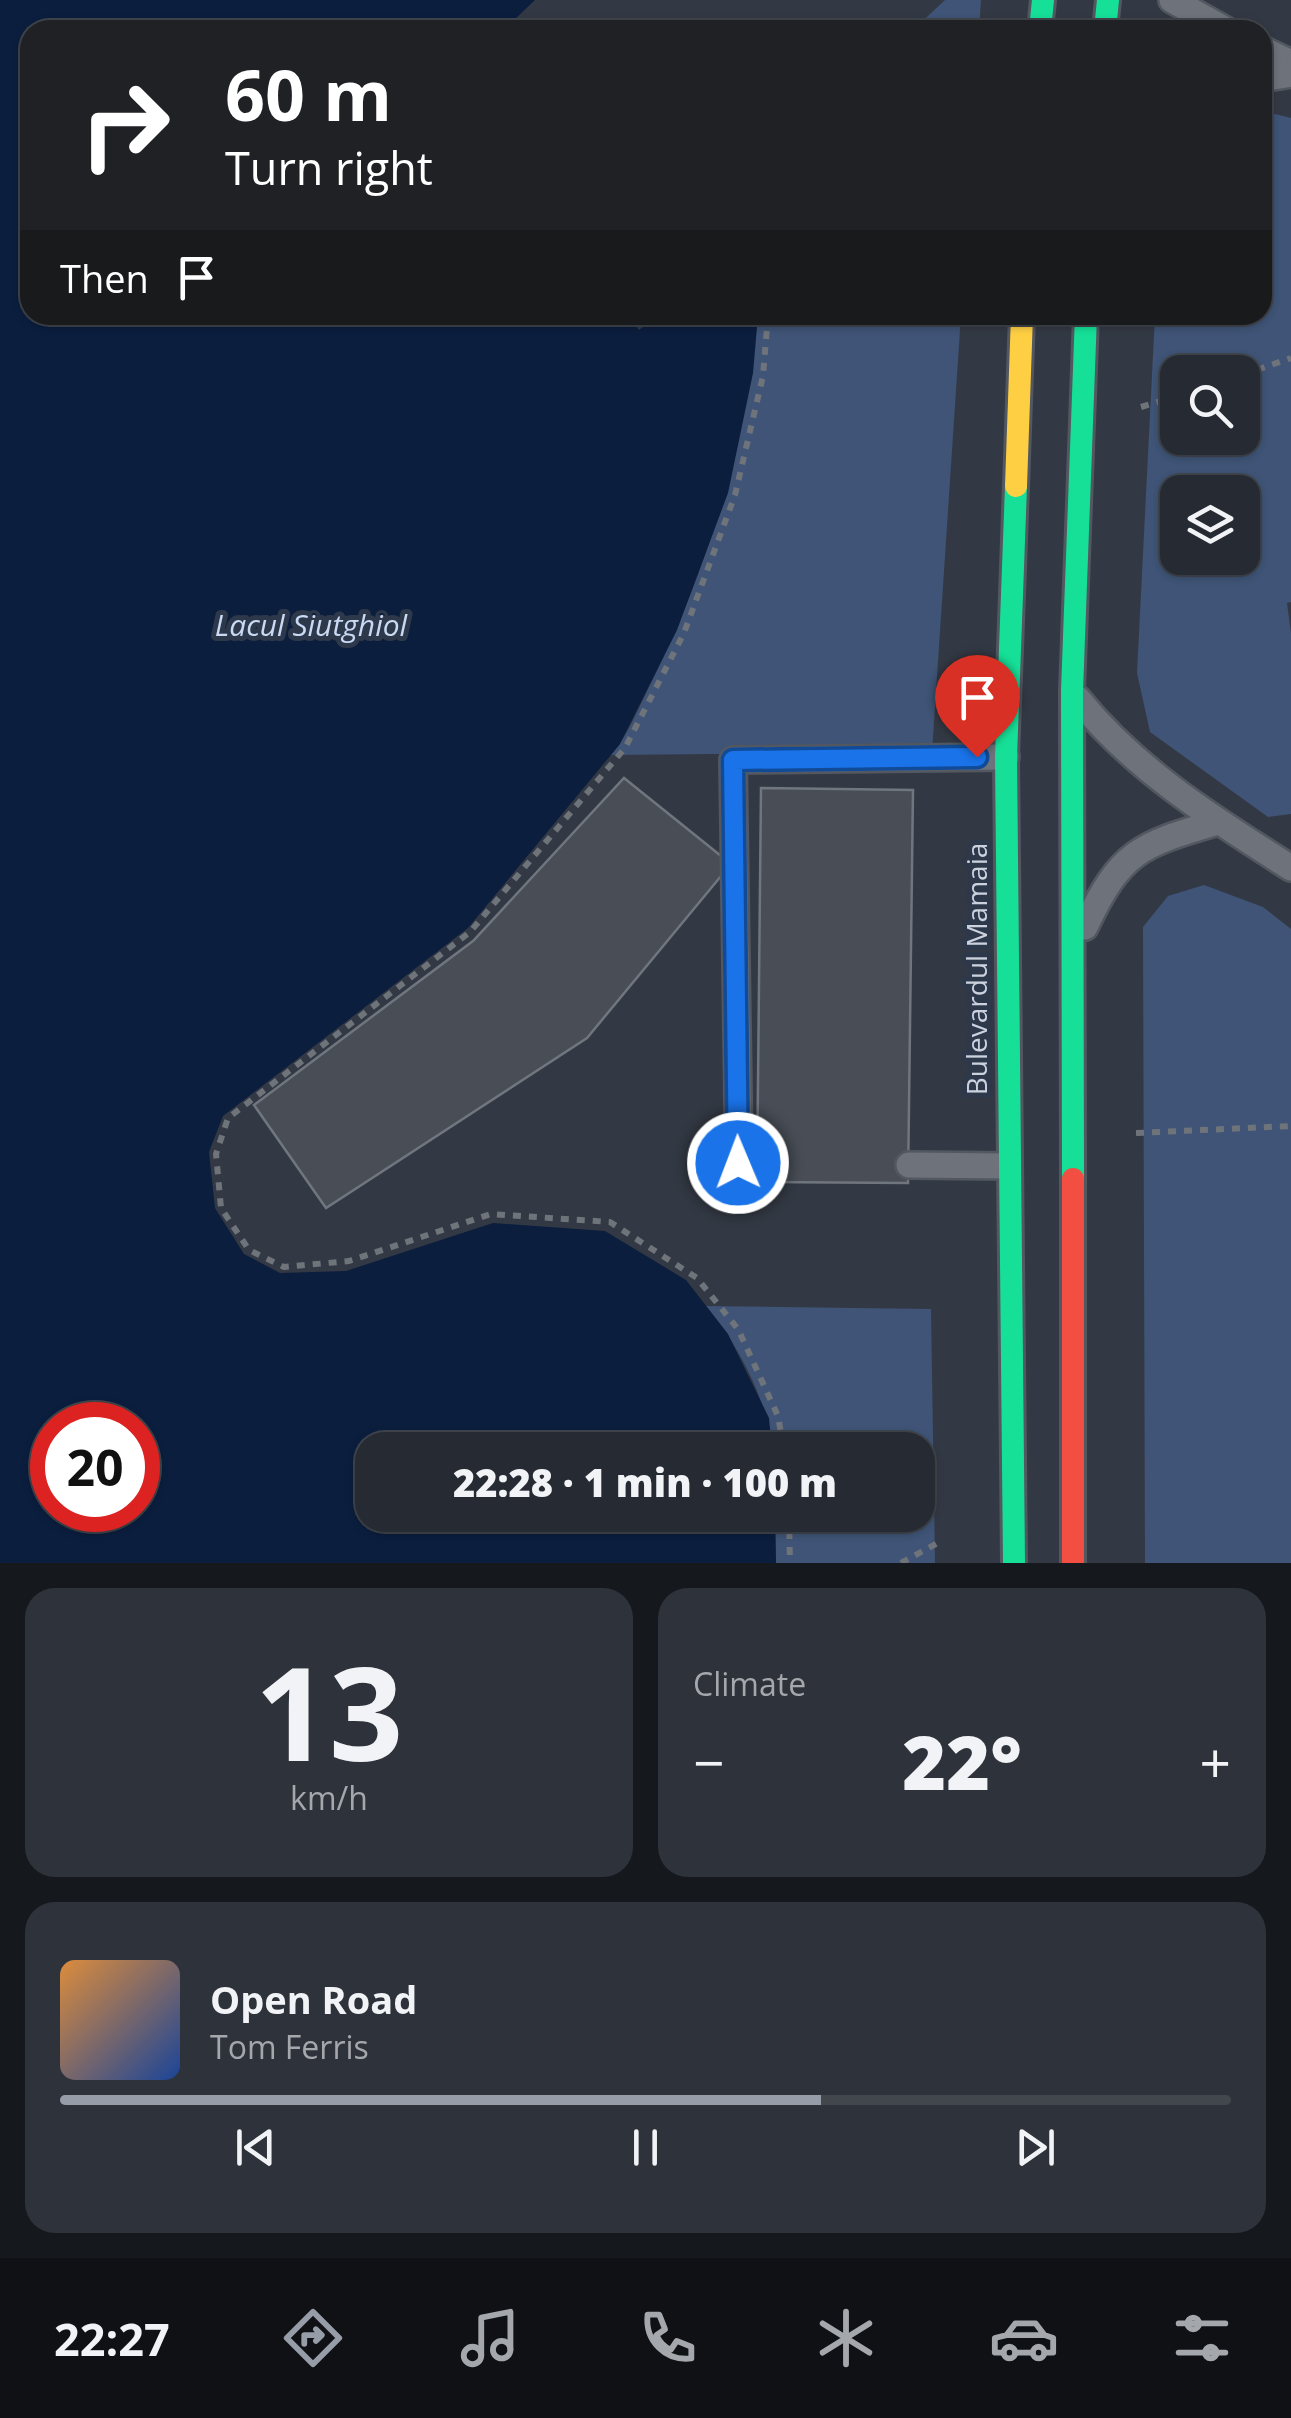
<!DOCTYPE html>
<meta charset="utf-8">
<style>
body{margin:0;font-family:"Open Sans",sans-serif;background:#2e333b;color:#f1f3f6;height:100vh;display:flex;flex-direction:column;font-size:38px;white-space:nowrap}
*{box-sizing:border-box;margin:0}
p{font-size:32px;color:#a4a7ac}
.icon{flex:none;width:55px;height:55px;fill:none;stroke:currentColor;stroke-width:2;stroke-linecap:round;stroke-linejoin:round}
.map{position:relative;height:1563px;overflow:hidden}
.sheet{display:flex;flex-direction:column;gap:25px;padding:25px;background:#15181c;flex:1}
.sheet>*{flex:none}
.guide{position:absolute;left:20px;top:20px;width:1252px;height:305px;border-radius:30px;box-shadow:0 2px 8px #0004,0 0 0 2px #42474e;background:#202124;color:#fff;overflow:hidden}
.tools{position:absolute;left:1160px;top:355px;display:grid;gap:20px}
.tools a{display:grid;place-items:center;width:100px;height:100px;border-radius:20px;background:#262b33;box-shadow:0 2px 8px #0004,0 0 0 2px #42474e;font-size:50px}
.speed{position:absolute;left:30px;top:1402px;display:flex;gap:20px;font-size:50px;font-weight:700;text-align:center}
.speed>*{display:grid;place-content:center;width:130px;height:130px;border-radius:50%;background:#262b33;box-shadow:0 2px 8px #0004,0 0 0 2px #42474e;line-height:1}
.speed .limit{border:15px solid #d22;background:#fff;color:#111}
.pin{position:absolute;display:grid;place-items:center;width:85px;height:85px;color:#fff;margin:-102px -42px;border-radius:50% 50% 50% 0;rotate:-45deg;box-shadow:0 0 10px #0007}
.pin .icon{rotate:45deg}
.me{position:absolute;width:110px;margin:-55px;rotate:359deg;stroke-linejoin:round;filter:drop-shadow(0 0 8px #0008)}
.turn{display:flex;align-items:center;gap:35px;height:210px;padding:0 40px;font-size:45px}
.turn .icon{width:130px;height:130px;stroke-width:2.5}
.turn b{display:block;font-size:70px;line-height:85px}
.then{display:flex;align-items:center;height:95px;padding:0 40px;background:#0003;gap:20px;font-size:38px}
.big{font-size:75px;font-weight:800;line-height:1.1}
.sheet .widget{flex:1;display:flex;flex-direction:column;justify-content:center;gap:15px;min-width:0;padding:0 35px;border-radius:30px;background:#2e333b}
.sheet .dial{align-items:center;gap:0}
.dial b{font-size:130px;line-height:1}
.song{display:flex;align-items:center;gap:30px}
.cover{width:120px;height:120px;border-radius:15px;background:linear-gradient(135deg,hsl(30 70% 55%),hsl(220 70% 35%))}
.played{height:10px;border-radius:5px;background:linear-gradient(90deg,#969ca8 65%,#42474e 65%)}
.keys{display:flex;justify-content:space-around;direction:ltr}
.heat{display:flex;justify-content:space-between;align-items:center;font-size:55px;direction:ltr}
.sheet .tiles{flex:1;display:grid;gap:25px;grid-template-columns:1fr 1fr}
.widget:last-child{grid-column:span 2}
.trip{position:absolute;left:355px;top:1432px;width:580px;height:100px;border-radius:30px;background:#262b33;box-shadow:0 2px 8px #0004,0 0 0 2px #42474e;font-weight:800;line-height:100px;text-align:center}
.tab-bar{display:flex;height:160px;justify-content:space-around;align-items:center;background:#0f1114;color:#a4a7ac}
.tab-bar .icon{width:70px;height:70px}
.tab-bar .on{color:#969ca8}
.tab-bar b{font-size:45px;color:#f1f3f6}
.map>svg:first-child{display:block}
.green{fill:#3f5476;fill-rule:evenodd}
.water{fill:#0b1e3e;fill-rule:evenodd}
.building{fill:#484d56;stroke:#70767e;stroke-width:2.5}
.lines{fill:none;stroke-linecap:round;stroke-linejoin:round}
.lane-casing{stroke:#525760;stroke-width:30}
.fast-casing{stroke:#525760;stroke-width:28}
.slow-casing{stroke:#525760;stroke-width:28}
.jam-casing{stroke:#525760;stroke-width:28}
.path{stroke:#6f747b;stroke-width:6;stroke-dasharray:8 8;stroke-linecap:butt}
.lane{stroke:#6e727a;stroke-width:25}
.fast{stroke:#16e098;stroke-width:22}
.slow{stroke:#ffcf43;stroke-width:22}
.jam{stroke:#f24e42;stroke-width:22}
.route-casing{stroke:#114b97;stroke-width:25}
.route{stroke:#1a73e8;stroke-width:18}
.labels{text-anchor:middle;stroke-width:10;stroke-linejoin:round;paint-order:stroke}
.street-label{font-size:28px;fill:#cbd2de;stroke:#2d384a}
.water-label{font-size:30px;font-style:italic;fill:#cadaf4;stroke:#2d384a}
</style>
<div class="map">
<svg width="1291" height="1563" viewBox="0 0 1291 1563">
<rect width="100%" height="100%" fill="#333944"/>
<g class="green">
<path d="M945 0H981L979 30H913Z"/>
<path d="M1263 111 1291 118V602L1287 603 1291 633V814L1268 817 1150 732 1137 673 1155 315H1262ZM1178 372H1242V438H1178ZM1242 492V558H1178V492Z"/>
<path d="M758 315H961L932 752 611 755C629 734 639 706 652 681 709 565 746 444 758 315Z"/>
<path d="M1204 885 1263 907 1291 929V1563H1145L1143 927 1168 896Z"/>
<path d="M706 1306 931 1309 935 1563H776L775 1515H918V1450H772C767 1398 739 1347 706 1306Z"/>
</g>
<path class="water" d="M0 0H535L514 20 519 30H30V315H627L639 330 659 315H758L753 373 728 493 677 630 620 744 468 928 223 1116 209 1152 215 1208 244 1254 280 1273 346 1271 493 1223 605 1231 686 1280 728 1334 769 1418 772 1450H372V1515H775L776 1563H0ZM52 1425H138V1510H52Z"/>
<g class="building">
<path d="M624 778 731 864 587 1038 326 1208 254 1105 473 941Z"/>
<path d="M761 788 913 790 908 1183 757 1182Z"/>
</g>
<g class="lines">
<defs>
<g id="lane">
<path d="M1172 0 1226 30"/>
<path d="M1262 49 1291 63"/>
<path d="M1262 79 1291 74"/>
<path d="M1078 699C1136 771 1214 819 1291 868"/>
<path d="M1085 927C1121 851 1139 845 1218 822"/>
<path d="M757 1163H739L733 760 1006 757"/>
<path d="M909 1165 1008 1166"/>
</g>
<g id="fast">
<path d="M1040 30 1043 0"/>
<path d="M1105 30 1108 0"/>
<path d="M1073 1179 1072 691 1086 315"/>
<path d="M1014 1563 1006 757 1016 486"/>
</g>
<path id="slow" d="M1016 486 1022 315"/>
<path id="jam" d="M1073 1179V1563"/>
</defs>
<use href="#lane" class="lane-casing"/>
<use href="#fast" class="fast-casing"/>
<use href="#slow" class="slow-casing"/>
<use href="#jam" class="jam-casing"/>
<g class="path">
<path d="M768 315 763 376 735 495 684 633 625 748 470 932 228 1118 216 1154 221 1208 249 1250 284 1267 349 1261 491 1214 610 1222 697 1278 738 1329 778 1416 784 1450"/>
<path d="M1242 375 1291 358"/>
<path d="M1141 407 1178 396"/>
<path d="M1136 1133 1291 1126"/>
<path d="M789 1515 790 1563"/>
<path d="M901 1563 943 1540"/>
</g>
<use href="#lane" class="lane"/>
<use href="#fast" class="fast"/>
<use href="#slow" class="slow"/>
<use href="#jam" class="jam"/>
</g>
<g class="lines">
<defs>
<path id="route" d="M738 1163 733 760 977 757"/>
</defs>
<use href="#route" class="route-casing"/>
<use href="#route" class="route"/>
</g>
<g class="labels">
<g class="street-label">
<text transform="translate(977 969) rotate(-90)" y="10">Bulevardul Mamaia</text>
</g>
<g class="water-label">
<text x="311" y="636">Lacul Siutghiol</text>
</g>
</g>
</svg>
<div class="tools">
<a><svg class="icon" aria-label="search" viewBox="0 0 24 24"><circle cx="10" cy="10" r="6"/><path d="M15 15l6 6"/></svg></a>
<a><svg class="icon" aria-label="layers" viewBox="0 0 24 24"><path d="M12 4l9 5-9 5-9-5zM3 14l9 5 9-5"/></svg></a>
</div>
<div class="speed"><div class="limit">20</div></div>
<div class="pin" style="left:977px;top:757px;background:#d93025"><svg class="icon" aria-label="arrive" viewBox="0 0 24 24"><path d="M6 21V4h12l-3 4 3 4H6"/></svg></div>
<svg class="me" style="left:738px;top:1163px" viewBox="-20 -20 40 40"><circle r="17" fill="#1a73e8" stroke="#fff" stroke-width="3"/><path d="M0-11L8 9 0 5-8 9z" fill="#fff"/></svg>
<div class="trip">22:28 · 1 min · 100 m</div>
<div class="guide">
<div class="turn"><svg class="icon" aria-label="right" viewBox="0 0 24 24"><path d="M7 20v-9h11M14 6l5 5-5 5"/></svg><div><b>60 m</b>Turn right</div></div>
<div class="then">Then<svg class="icon" aria-label="arrive" viewBox="0 0 24 24"><path d="M6 21V4h12l-3 4 3 4H6"/></svg></div>
</div>
</div>
<section class="sheet">
<div class="tiles">
<div class="widget dial"><b>13</b><p>km/h</p></div>
<div class="widget"><p>Climate</p>
<div class="heat"><a>−</a><b class="big">22°</b><a>+</a></div>
</div>
<div class="widget">
<div class="song"><i class="cover"></i><div><b>Open Road</b><p>Tom Ferris</p></div></div>
<div class="played"></div>
<div class="keys"><svg class="icon" aria-label="previous" viewBox="0 0 24 24"><path d="M18 5L8 12l10 7zM5 5v14"/></svg><svg class="icon" aria-label="pause" viewBox="0 0 24 24"><path d="M8 5v14M16 5v14"/></svg><svg class="icon" aria-label="next" viewBox="0 0 24 24"><path d="M6 5l10 7-10 7zM19 5v14"/></svg></div>
</div>
</div>
</section>
<nav class="tab-bar">
<b>22:27</b>
<svg class="icon on" aria-label="directions" viewBox="0 0 24 24"><path d="M12 3l9 9-9 9-9-9zM9 14v-3h6M13 9l2 2-2 2"/></svg>
<svg class="icon" aria-label="music" viewBox="0 0 24 24"><path d="M9 18V5l10-2v13"/><circle cx="6" cy="18" r="3"/><circle cx="16" cy="16" r="3"/></svg>
<svg class="icon" aria-label="phone" viewBox="0 0 24 24"><path d="M5 4h4l2 5-3 2q2 4 5 5l2-3 5 2v4C11 20 4 13 5 4z"/></svg>
<svg class="icon" aria-label="climate" viewBox="0 0 24 24"><path d="M12 3v18M4 7l16 10M4 17L20 7"/></svg>
<svg class="icon" aria-label="car" viewBox="0 0 24 24"><path d="M5 17H2v-5l4-1 3-4h7l3 4 3 1v5h-3M9 17h6M6 11h13"/><circle cx="7" cy="17" r="2"/><circle cx="17" cy="17" r="2"/></svg>
<svg class="icon" aria-label="filters" viewBox="0 0 24 24"><path d="M4 7h16M4 17h16"/><circle cx="9" cy="7" r="2"/><circle cx="15" cy="17" r="2"/></svg>
</nav>
